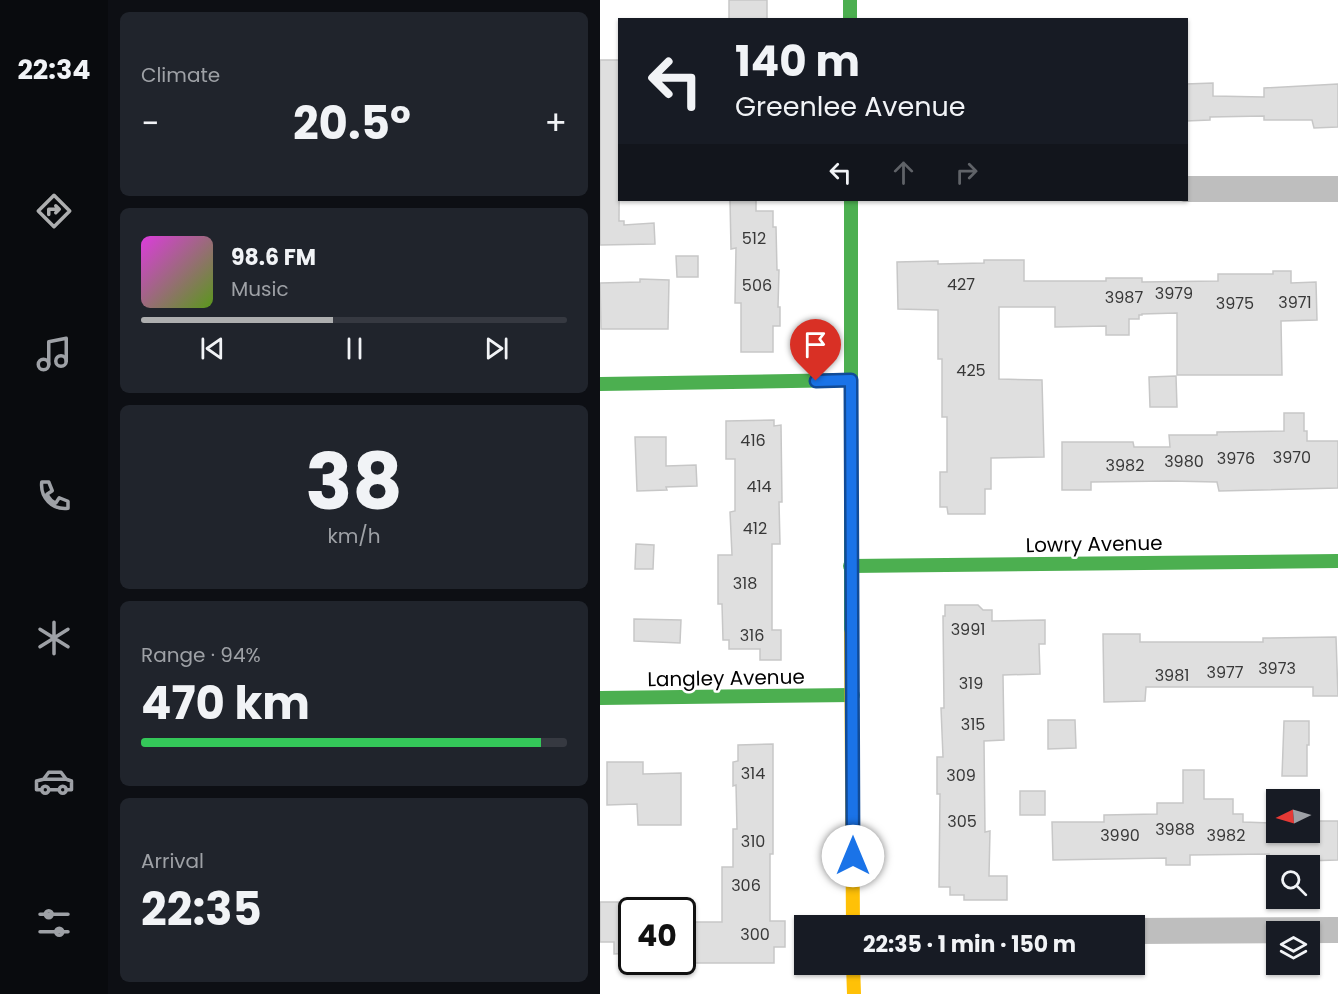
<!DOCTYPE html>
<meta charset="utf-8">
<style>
body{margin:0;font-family:Poppins,sans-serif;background:#20242c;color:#f1f3f6;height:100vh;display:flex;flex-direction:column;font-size:22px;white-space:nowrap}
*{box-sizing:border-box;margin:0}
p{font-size:20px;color:#9ea1a6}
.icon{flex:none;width:33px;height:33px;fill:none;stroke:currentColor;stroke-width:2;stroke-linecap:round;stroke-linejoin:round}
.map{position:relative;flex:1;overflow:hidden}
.side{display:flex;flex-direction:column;gap:12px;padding:12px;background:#0d0f14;width:492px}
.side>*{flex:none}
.guide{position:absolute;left:18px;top:18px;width:570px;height:183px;border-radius:0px;box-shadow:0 2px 4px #0004;background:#171b24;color:#f1f3f6;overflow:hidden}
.needle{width:39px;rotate:265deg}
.controls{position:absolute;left:666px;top:789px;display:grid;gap:12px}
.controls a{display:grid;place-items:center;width:54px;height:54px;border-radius:0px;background:#171b24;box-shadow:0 2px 4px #0004;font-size:30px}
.speed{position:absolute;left:18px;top:897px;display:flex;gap:12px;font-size:30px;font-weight:700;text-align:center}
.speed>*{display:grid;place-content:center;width:78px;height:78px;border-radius:50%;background:#171b24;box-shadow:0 2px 4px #0004;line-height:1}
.speed .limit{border:3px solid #111;border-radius:9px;background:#fff;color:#111}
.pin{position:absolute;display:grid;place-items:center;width:51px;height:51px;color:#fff;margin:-62px -26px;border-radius:50% 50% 50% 0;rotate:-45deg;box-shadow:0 0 6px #0007}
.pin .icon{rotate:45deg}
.me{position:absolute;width:66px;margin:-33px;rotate:0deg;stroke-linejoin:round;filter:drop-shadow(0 0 4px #0008)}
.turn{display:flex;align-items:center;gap:21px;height:126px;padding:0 18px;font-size:27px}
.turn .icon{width:78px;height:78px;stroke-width:2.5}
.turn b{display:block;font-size:42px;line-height:51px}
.lanes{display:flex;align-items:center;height:57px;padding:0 18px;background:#0003;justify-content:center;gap:30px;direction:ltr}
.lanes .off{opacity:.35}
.big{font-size:45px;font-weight:700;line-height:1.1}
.side .tile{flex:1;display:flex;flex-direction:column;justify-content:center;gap:9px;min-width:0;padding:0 21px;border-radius:9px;background:#20242c}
.side .dial{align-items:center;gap:0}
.dial b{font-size:78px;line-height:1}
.song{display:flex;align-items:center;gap:18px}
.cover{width:72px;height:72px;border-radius:9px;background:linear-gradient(135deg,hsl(300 70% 55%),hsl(90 70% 35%))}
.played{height:6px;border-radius:3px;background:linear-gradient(90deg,#adaeaf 45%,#363941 45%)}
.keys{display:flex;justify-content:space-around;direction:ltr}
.heat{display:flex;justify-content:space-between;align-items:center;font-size:33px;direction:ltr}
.charge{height:9px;border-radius:4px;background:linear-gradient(90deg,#34c759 94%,#363941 0)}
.trip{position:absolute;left:194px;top:915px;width:351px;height:60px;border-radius:0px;background:#171b24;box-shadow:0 2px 4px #0004;font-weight:700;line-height:60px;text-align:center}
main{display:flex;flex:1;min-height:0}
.tabs{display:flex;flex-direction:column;width:108px;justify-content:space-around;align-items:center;background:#090b0e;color:#9ea1a6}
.tabs .icon{width:42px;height:42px}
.tabs .active{color:#adaeaf}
.tabs b{font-size:27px;color:#f1f3f6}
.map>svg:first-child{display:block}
.building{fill:#dfdfdf;stroke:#c7c7c7;stroke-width:1.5}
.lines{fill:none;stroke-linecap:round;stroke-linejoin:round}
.street{stroke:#bebebe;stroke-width:26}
.fast{stroke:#4caf50;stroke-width:14}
.slow{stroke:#ffc107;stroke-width:14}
.route-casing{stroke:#114b97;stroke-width:15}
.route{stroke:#1a73e8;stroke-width:10}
.labels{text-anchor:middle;stroke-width:5;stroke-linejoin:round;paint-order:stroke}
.number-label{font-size:16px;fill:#383838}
.street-label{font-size:20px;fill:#000;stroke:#fff}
</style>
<main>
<nav class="tabs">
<b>22:34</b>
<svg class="icon active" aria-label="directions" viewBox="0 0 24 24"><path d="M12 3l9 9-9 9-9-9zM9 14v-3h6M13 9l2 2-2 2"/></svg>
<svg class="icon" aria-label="music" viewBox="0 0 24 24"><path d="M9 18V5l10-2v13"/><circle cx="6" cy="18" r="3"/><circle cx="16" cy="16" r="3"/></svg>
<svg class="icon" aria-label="phone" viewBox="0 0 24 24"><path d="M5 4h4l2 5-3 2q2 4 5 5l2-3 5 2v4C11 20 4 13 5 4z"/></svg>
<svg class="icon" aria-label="climate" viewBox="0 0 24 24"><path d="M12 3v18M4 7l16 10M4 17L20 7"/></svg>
<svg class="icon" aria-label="car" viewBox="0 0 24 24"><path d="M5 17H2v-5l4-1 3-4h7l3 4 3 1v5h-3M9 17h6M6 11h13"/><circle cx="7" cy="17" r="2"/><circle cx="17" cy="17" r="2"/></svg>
<svg class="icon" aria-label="filters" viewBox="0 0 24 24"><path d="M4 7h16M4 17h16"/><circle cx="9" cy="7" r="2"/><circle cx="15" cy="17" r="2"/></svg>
</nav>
<section class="side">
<div class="tile"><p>Climate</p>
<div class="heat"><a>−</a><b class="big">20.5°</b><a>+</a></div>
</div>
<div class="tile">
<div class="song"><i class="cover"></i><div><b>98.6 FM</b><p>Music</p></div></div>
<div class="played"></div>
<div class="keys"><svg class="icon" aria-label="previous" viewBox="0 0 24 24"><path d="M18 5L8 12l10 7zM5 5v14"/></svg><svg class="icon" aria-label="pause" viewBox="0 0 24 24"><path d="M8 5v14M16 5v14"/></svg><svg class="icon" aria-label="next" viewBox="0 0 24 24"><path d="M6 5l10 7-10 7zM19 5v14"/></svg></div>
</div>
<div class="tile dial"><b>38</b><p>km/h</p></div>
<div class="tile"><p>Range · 94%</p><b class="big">470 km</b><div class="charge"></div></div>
<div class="tile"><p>Arrival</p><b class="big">22:35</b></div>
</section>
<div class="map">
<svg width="738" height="994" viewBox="0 0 738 994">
<rect width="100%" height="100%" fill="#fff"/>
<g class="building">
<rect x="129" y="0" width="38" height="20"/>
<path d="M0 60H20L19 221H24V225L54 223 55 244 0 245Z"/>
<path d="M613 83V96L664 97V88L738 84V127L714 128 712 120H664V116L610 117V120L586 121V84Z"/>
<path d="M130 200H156V211H173V227H176L177 270H179L178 307H180V326H173V352H141V303H135L136 248 131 249Z"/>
<path d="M76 256H98V277H77Z"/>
<path d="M384 260H424V281H506V278H542V282L618 281V274H673V271H691V283L716 282 717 320 681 321 682 375H577V313L542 314V315H539V319H529V335H506V326L455 327V307H399V379L442 380 444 457 391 458V489H385V514H348L347 507H340V472H347V417H342V359H338V310L298 309 297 262 338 261V264L384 263Z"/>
<path d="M40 279 69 280 68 329H1L0 283 40 282Z"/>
<path d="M576 376 577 407H550L549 377Z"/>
<path d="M684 413H704V431H707V441H738V488L619 491 617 482 570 481 491 482V490H462V442H533L534 447H570L569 435H617V432L684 431Z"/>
<path d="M174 420V426L181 425 182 502H179L180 544H172V630H181V660H160V649H129V640H123L122 604H118V555H132L130 512 135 511V459H126V421Z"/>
<path d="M35 437H66V466L96 465 97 486 66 487 67 490 37 491Z"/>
<path d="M36 544 54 545 53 569H35Z"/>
<path d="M345 605H378L383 610H392V621L445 620V644H439L440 674 403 675 404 740 384 741 385 832 390 831 389 876H407V900H364V895H350V887H339L340 794H337V757H343L341 708H344L343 616H345Z"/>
<path d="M34 619 81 620 80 643 34 641Z"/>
<path d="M503 634H540V642H663V638L736 637 738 696H713V687H546L545 701 504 702Z"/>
<path d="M448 720H475L476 748 448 749Z"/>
<path d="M684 721H709V745H707V776H682Z"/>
<path d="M173 744V854H170V921H185V947H174V963H82V922H122V867H133V829H137L136 785 133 786V762L138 761V745Z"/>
<path d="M7 762H43V774L81 773V825H38L37 804 7 805Z"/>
<path d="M583 770H604V799H633V814H643V822L676 823V832H717V821H738V860L669 862V854L590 855V865H566V858L453 860 452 822H504V815L557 814V803H583Z"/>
<rect x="420" y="791" width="25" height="24"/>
<path d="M0 902H32V953L14 954V942H0Z"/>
</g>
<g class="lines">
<g class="street">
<path d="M586 189H738"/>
<path d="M534 931 738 930"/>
</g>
<g class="fast">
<path d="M250 0V20"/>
<path d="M0 384 251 380"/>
<path d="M250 566 738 561"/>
<path d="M251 633V200"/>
<path d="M0 698 253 695"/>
</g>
<g class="slow">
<path d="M251 633 253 926"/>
<path d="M253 964 254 994"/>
</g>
</g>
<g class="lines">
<defs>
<path id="route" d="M216 381 251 380 253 856"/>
</defs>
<use href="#route" class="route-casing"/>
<use href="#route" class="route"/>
</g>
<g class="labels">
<g class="number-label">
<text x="154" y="244">512</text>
<text x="361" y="290">427</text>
<text x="157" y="291">506</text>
<text x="574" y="299">3979</text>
<text x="524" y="303">3987</text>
<text x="695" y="308">3971</text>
<text x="635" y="309">3975</text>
<text x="371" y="376">425</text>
<text x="153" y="446">416</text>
<text x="692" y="463">3970</text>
<text x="636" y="464">3976</text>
<text x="584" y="467">3980</text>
<text x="525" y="471">3982</text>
<text x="159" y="492">414</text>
<text x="155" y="534">412</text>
<text x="145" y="589">318</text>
<text x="368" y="635">3991</text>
<text x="152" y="641">316</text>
<text x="677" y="674">3973</text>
<text x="625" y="678">3977</text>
<text x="572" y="681">3981</text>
<text x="371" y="689">319</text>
<text x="373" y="730">315</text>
<text x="153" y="779">314</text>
<text x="361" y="781">309</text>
<text x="362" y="827">305</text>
<text x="575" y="835">3988</text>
<text x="520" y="841">3990</text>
<text x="626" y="841">3982</text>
<text x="153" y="847">310</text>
<text x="146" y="891">306</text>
<text x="155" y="940">300</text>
</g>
<g class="street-label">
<text transform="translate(494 544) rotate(-1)" y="7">Lowry Avenue</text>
<text transform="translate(126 678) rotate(-1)" y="7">Langley Avenue</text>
</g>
</g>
</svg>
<div class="controls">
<a><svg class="needle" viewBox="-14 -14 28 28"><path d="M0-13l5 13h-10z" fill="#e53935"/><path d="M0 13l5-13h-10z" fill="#9ea1a6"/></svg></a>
<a><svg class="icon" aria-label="search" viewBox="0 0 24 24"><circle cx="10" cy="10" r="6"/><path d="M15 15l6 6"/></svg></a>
<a><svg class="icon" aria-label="layers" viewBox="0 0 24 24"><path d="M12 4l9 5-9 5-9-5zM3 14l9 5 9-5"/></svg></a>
</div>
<div class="speed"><div class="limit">40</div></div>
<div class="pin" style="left:216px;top:381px;background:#d93025"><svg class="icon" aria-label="arrive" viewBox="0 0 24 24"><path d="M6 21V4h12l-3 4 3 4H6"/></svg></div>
<svg class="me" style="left:253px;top:856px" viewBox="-20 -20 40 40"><circle r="19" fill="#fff"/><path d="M0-13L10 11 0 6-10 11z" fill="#1a73e8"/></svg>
<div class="trip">22:35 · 1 min · 150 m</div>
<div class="guide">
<div class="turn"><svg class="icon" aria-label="left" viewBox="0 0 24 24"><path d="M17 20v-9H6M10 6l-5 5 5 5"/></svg><div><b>140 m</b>Greenlee Avenue</div></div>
<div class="lanes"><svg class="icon" aria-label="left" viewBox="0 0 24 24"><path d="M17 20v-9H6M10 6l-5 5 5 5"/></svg><svg class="icon off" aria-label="ahead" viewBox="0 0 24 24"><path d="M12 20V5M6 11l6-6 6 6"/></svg><svg class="icon off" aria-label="right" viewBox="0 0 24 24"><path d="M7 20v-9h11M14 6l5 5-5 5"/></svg></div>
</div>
</div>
</main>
